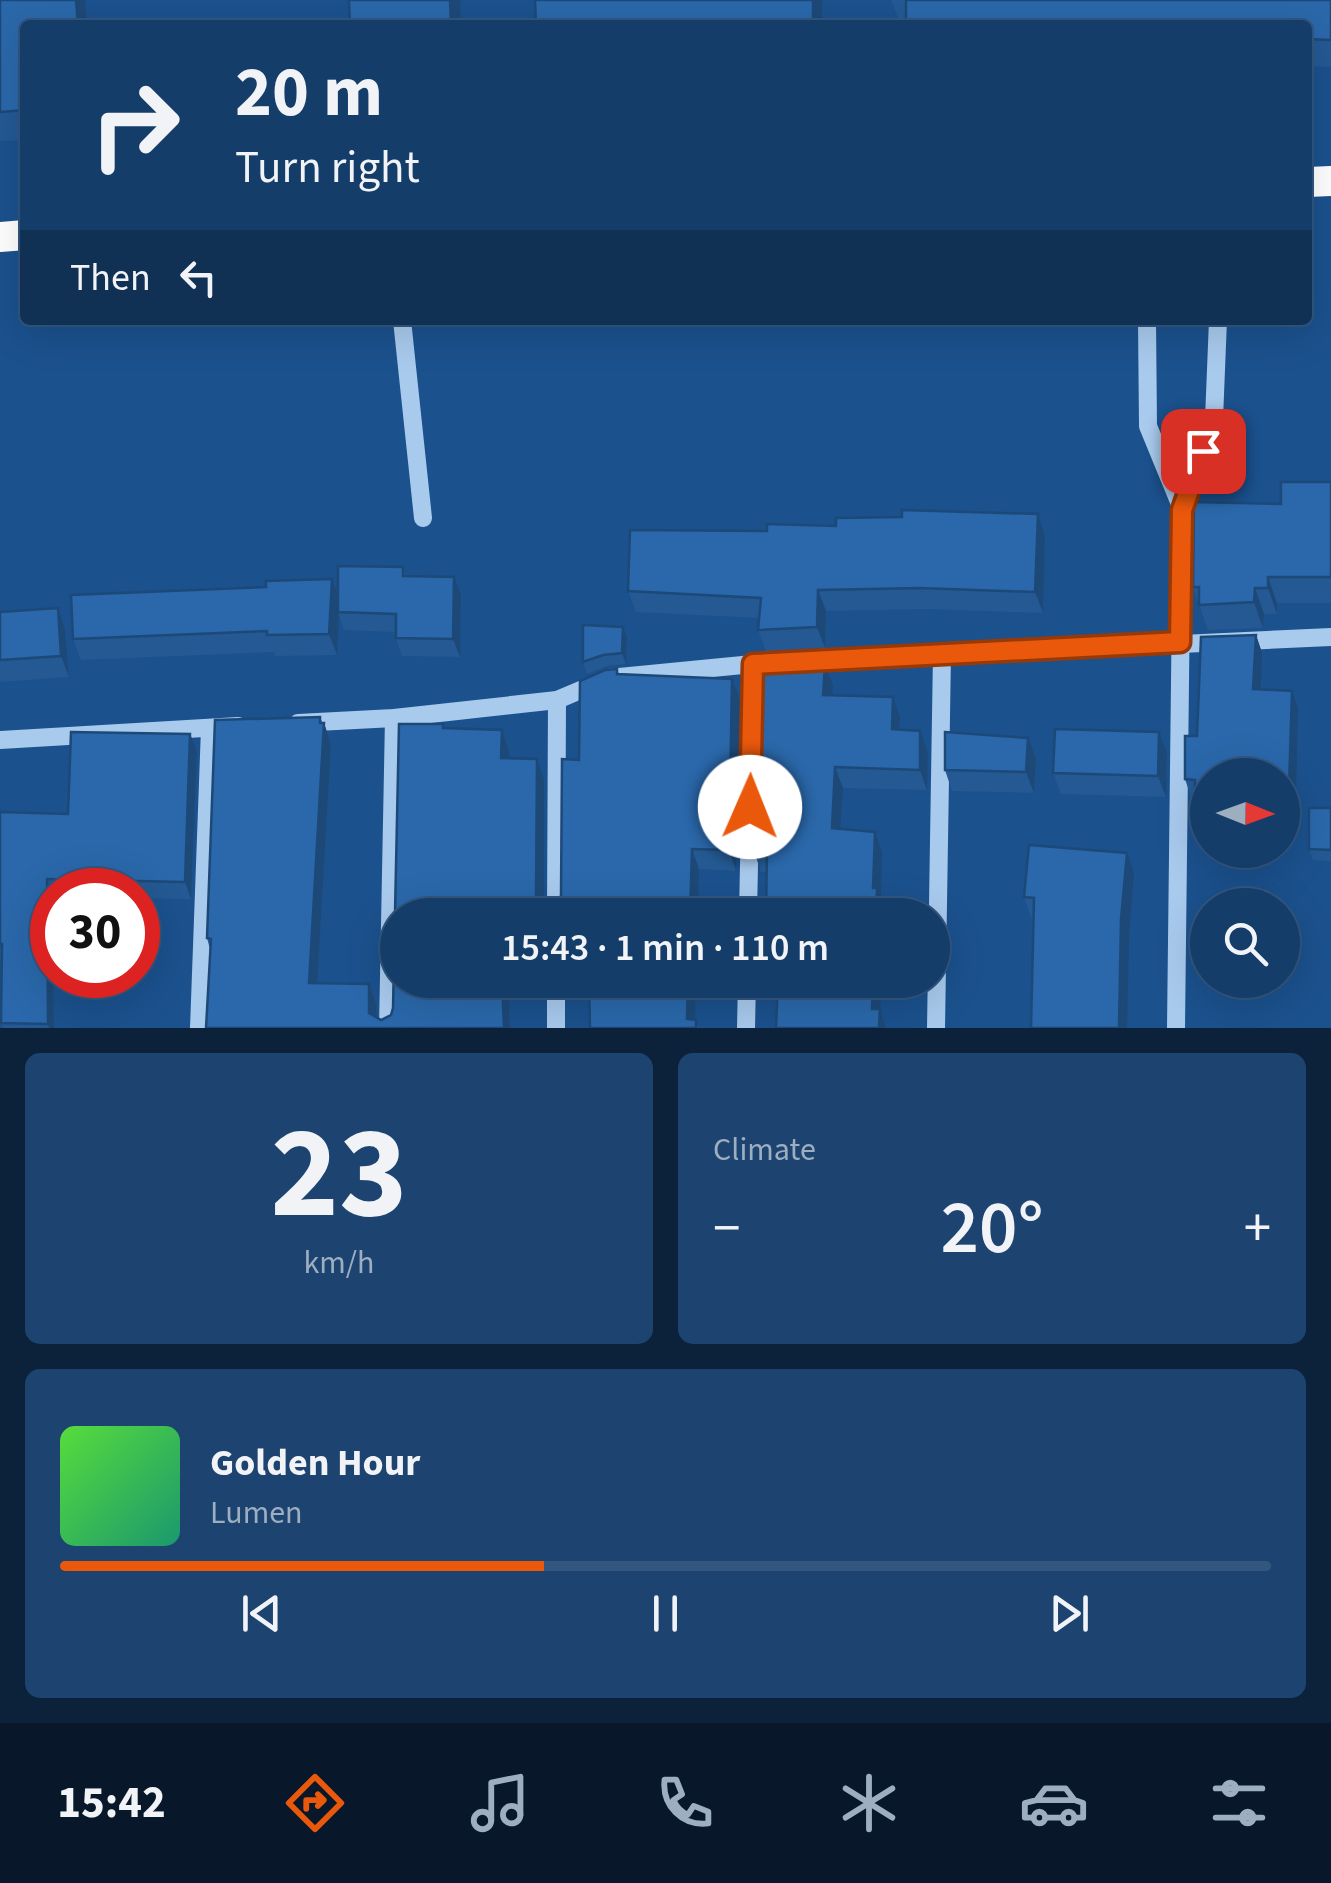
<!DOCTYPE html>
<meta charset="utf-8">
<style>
body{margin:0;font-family:"Source Sans 3",sans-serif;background:#1d4470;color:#f1f3f6;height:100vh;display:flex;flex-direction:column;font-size:38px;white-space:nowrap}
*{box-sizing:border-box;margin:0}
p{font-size:32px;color:#9daec1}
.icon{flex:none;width:55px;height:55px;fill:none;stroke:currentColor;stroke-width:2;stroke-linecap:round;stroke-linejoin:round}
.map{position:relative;height:1028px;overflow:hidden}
.drawer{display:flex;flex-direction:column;gap:25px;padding:25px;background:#0b223a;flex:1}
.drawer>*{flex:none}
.hud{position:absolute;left:20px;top:20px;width:1292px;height:305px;border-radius:10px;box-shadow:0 10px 40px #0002,0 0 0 2px #33567e;background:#143d6a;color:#f1f3f6;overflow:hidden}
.needle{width:65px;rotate:91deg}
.fabs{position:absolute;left:1190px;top:758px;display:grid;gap:20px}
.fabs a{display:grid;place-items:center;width:110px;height:110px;border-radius:50%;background:#143d6a;box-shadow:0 10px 40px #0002,0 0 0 2px #33567e;font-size:50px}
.speed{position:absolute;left:30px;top:868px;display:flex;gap:20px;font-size:50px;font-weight:700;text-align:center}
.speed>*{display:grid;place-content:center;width:130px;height:130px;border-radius:50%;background:#143d6a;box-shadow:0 10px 40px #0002,0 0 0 2px #33567e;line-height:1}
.speed .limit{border:15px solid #d22;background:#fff;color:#111}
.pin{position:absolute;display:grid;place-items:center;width:85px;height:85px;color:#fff;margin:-42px;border-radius:20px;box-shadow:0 5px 15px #0006}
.me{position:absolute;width:110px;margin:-55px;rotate:1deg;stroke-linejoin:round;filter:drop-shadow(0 0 8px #0008)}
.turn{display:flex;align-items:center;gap:35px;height:210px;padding:0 50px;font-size:45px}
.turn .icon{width:130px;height:130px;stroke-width:2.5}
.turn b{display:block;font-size:70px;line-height:85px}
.then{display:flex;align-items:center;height:95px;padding:0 50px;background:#0003;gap:20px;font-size:38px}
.big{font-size:75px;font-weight:600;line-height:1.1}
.drawer .card{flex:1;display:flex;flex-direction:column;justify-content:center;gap:15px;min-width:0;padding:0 35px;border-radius:15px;background:#1d4470}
.drawer .dial{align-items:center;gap:0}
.dial b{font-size:130px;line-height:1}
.song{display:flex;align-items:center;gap:30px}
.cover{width:120px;height:120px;border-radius:15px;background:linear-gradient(135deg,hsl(110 70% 55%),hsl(160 70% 35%))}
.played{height:10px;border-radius:5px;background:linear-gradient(90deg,#ea580c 40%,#33567e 40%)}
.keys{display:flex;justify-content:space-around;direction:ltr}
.heat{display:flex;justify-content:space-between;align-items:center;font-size:55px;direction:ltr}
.drawer .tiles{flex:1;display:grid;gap:25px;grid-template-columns:1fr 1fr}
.card:last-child{grid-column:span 2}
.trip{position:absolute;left:380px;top:898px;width:570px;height:100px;border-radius:50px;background:#143d6a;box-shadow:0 10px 40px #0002,0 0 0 2px #33567e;font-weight:600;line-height:100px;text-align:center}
.menu{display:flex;height:160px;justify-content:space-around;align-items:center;background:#08182a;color:#9daec1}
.menu .icon{width:70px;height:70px}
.menu .on{color:#ea580c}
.menu b{font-size:45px;color:#f1f3f6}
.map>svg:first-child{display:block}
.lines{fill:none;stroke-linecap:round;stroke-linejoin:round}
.minor{stroke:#a8caed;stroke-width:18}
.highway{stroke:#fff;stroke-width:30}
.wall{fill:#245993}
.shaded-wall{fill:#1d4978}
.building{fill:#2a68ab;stroke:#1d4978;stroke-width:2.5}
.route-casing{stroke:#983908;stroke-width:25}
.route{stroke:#ea580c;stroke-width:18}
</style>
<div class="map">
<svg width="1331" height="1028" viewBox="0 0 1331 1028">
<rect width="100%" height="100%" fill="#1b518d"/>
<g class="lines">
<g class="minor">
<path d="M402 320 423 518"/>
<path d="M1147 320 1148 426 1182 509"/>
<path d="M298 723 394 718 557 700 609 678 753 664 1331 637"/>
<path d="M0 740 238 726"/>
<path d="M556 915 557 700"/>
<path d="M748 915 753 664"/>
<path d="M199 1028 210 728"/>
<path d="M388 1028 394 718"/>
<path d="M556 1028V980"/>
<path d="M746 1028 747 980"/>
<path d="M936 1028 942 654"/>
<path d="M1176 1028 1182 509 1214 419 1218 320"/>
</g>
<g class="highway">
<path d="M1308 182 1331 181"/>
<path d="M0 237 25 235"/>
</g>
</g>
<g class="wall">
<path d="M0 0H85L87 25H25V140L0 141Z"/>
<path d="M891 0H1331V67L1308 66V25L899 20Z"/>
<path d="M1331 482V603H1277V614H1264L1263 628 1208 630 1193 587 1281 504Z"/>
<path d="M1038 514 1045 536 1043 613 927 609 826 611 825 648 766 651 758 630 759 618 636 612 628 591 767 531 836 526Z"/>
<path d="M403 567 406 576 461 595 460 657 402 656 396 638V632L344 630 339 616 337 655 275 656 274 652 81 660 73 639 332 579 338 594Z"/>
<path d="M58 608 65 629 69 677 0 682V612Z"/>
<path d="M623 627 627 638 626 664 607 666 587 674 583 662Z"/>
<path d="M1256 635 1262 653 1260 690 1298 709 1296 805H1282V775H1208V804H1202L1200 798 1191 797 1185 779 1197 736Z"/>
<path d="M825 665 833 685 832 695 900 718V730L920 731 928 752 927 790 843 788 840 829 875 832 882 852 881 899 884 908V915H766L767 872H761L754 851Z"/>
<path d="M617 669 619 674 732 679 740 699 736 871 699 869 698 915H398V980H545L544 1000H509L510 1028H206L210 949 207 938 215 720 320 717 322 723H324L331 744 317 983 369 984 376 1004V1017L381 1020 391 1015 393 1008 399 724H443L445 729 502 730 509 751V758L537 759 544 779V905L550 907 559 902 561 895 562 759 579 760 580 681 605 670Z"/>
<path d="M1159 732 1167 753 1166 797 1061 794 1053 773Z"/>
<path d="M190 734 197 751 191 899 138 898V890H52L54 1028H3L1 1023 2 961H0V812L68 814Z"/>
<path d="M1036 759 1034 793 952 791 945 770Z"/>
<path d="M1331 808V861L1313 860 1309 849Z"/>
<path d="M1134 873 1129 940 1031 917 1024 897Z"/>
<path d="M561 980H696L695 1020 699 1028H590L589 1000H568Z"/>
</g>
<g class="shaded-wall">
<path d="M76 0H85L87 25H78Z"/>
<path d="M450 0H460L461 25H451Z"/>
<rect x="813" y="0" width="9" height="25"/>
<path d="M1038 514 1045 536 1043 613 1035 592Z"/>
<path d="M454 577 461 595 460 657 453 639Z"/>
<path d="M1268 577 1277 603V614L1268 588Z"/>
<path d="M332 579 340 600 338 612 339 616 337 655 329 634Z"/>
<path d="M1255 588 1264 614 1263 628 1254 602Z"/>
<path d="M818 590 826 611 825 648 817 627Z"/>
<path d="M58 608 65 629 69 677 61 656Z"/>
<path d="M623 627 627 638 626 664 622 653Z"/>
<path d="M1256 635 1262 653 1260 707 1253 689Z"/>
<path d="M817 653 825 673V665L833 685 831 715 823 695 817 664Z"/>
<path d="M732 679 740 699 736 871 729 850Z"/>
<path d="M1292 691 1298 709 1296 805 1289 787Z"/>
<path d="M893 697 900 718 899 750 892 729Z"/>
<path d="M320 717 324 728V723L331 744 316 1003 309 983Z"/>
<path d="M502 730 509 751V778L501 758Z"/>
<path d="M920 731 928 752 927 790 920 770Z"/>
<path d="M1159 732 1167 753 1166 797 1158 776Z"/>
<path d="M190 734 197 751 191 899 185 882Z"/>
<path d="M1028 738 1036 759 1034 793 1026 772Z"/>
<path d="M537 759 544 779V915L536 895Z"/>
<path d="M835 767 843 788 839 849 832 828Z"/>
<path d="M875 832 882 852 881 899 884 908V915H876L873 888Z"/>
<path d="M692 849 699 869 698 915H690Z"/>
<path d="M1127 853 1134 873 1129 940 1127 1028H1119L1121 919Z"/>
<path d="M47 879 52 895 54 1028H49L48 1024Z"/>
<path d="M502 980 509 1000 510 1028H504Z"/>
<path d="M536 980H545L544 1000Z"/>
<path d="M688 980H696L695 1028 687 1019Z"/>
<path d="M873 980H882L880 1011 886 1028H879L872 1009Z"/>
<path d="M369 984 376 1004 377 1028 369 1013Z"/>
</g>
<g class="building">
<path d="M0 0H76L78 25H25V110L0 112Z"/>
<path d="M349 0H450L451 25H350Z"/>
<path d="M535 0H813V25H536Z"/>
<path d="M906 0H1331V40L1308 39V25H906Z"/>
<path d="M1281 482H1331V577H1268V588H1255L1254 602 1199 605V587H1193L1194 502 1281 504Z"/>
<path d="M902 510 1038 514 1035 592 919 588 818 590 817 627 758 630 761 598 628 591 630 530 767 531V524L836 526V518L902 517Z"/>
<path d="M338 566 403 567V576L454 577 453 639 396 638V614L338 612Z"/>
<path d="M332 579 329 634 267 635V631L73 639 71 595 266 587V581Z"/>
<path d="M58 608 61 656 0 660V612Z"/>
<path d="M583 625 623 627 622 653 603 655 583 662Z"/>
<path d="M1256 635 1253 689 1292 691 1289 787H1282V775H1208V786H1195V780L1185 779V736H1197L1201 637Z"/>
<path d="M817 653V664L825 665 823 695 893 697 892 729 920 731V770L835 767 832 828 875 832 873 888H877L876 915H766L767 852 754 851 758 655Z"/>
<path d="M617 669V674L732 679 729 850 692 849 690 915H398V980H502L504 1028H206L211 939 207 938 215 720 320 717V723H324L309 983 369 984V1013L381 1020 391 1015 393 1008 399 724H443V728L502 730 501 758 537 759 536 895 542 905 550 907 559 902 561 895 562 759 579 760 580 681 605 670Z"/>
<path d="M1055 729 1159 732 1158 776 1053 773Z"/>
<path d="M71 732 190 734 185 882 47 879 48 1024 1 1023 2 944H0V812L68 814Z"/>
<path d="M945 732 1028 738 1026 772 945 770Z"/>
<path d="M1309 808H1331V850L1309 849Z"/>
<path d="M1029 845 1127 853 1121 919 1119 1028H1031L1034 898 1024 897Z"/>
<path d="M589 980H688L687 1019 696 1020V1028H590Z"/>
<path d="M778 980H873L872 1009H880L879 1028H776Z"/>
</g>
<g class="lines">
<defs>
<path id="route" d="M750 807 753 664 1180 642 1182 510 1203 451"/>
</defs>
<use href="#route" class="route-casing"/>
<use href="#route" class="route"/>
</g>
</svg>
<div class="fabs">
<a><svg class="needle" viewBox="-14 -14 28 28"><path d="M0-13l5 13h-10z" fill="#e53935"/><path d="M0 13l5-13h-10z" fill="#9daec1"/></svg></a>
<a><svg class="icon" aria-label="search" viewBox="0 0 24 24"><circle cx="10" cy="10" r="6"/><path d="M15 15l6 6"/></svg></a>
</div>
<div class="speed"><div class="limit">30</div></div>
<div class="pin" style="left:1203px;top:451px;background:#d93025"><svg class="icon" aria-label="arrive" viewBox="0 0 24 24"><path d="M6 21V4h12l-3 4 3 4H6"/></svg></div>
<svg class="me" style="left:750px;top:807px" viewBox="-20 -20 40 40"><circle r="19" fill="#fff"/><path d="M0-13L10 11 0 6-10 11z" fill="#ea580c"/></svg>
<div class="trip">15:43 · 1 min · 110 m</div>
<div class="hud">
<div class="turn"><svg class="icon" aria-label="right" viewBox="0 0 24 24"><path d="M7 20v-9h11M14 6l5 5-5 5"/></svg><div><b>20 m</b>Turn right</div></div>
<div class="then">Then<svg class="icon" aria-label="left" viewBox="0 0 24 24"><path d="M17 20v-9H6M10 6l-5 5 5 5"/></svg></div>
</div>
</div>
<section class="drawer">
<div class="tiles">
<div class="card dial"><b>23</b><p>km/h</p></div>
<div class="card"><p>Climate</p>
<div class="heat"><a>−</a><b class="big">20°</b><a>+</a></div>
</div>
<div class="card">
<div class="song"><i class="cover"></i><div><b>Golden Hour</b><p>Lumen</p></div></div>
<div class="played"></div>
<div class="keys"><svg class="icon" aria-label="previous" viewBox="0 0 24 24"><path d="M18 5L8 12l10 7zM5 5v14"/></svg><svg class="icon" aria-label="pause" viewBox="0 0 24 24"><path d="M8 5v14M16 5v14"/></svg><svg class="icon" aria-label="next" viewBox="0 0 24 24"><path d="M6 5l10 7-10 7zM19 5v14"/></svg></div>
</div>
</div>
</section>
<nav class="menu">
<b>15:42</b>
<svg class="icon on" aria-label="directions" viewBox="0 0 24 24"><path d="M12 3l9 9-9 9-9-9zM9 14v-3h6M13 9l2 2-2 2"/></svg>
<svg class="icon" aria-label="music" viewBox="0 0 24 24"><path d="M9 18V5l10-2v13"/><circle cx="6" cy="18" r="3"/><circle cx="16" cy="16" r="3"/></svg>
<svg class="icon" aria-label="phone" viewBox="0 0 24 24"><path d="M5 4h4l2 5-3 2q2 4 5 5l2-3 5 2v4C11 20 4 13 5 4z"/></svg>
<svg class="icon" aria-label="climate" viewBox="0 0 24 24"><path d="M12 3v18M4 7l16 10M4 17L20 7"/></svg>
<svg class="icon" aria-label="car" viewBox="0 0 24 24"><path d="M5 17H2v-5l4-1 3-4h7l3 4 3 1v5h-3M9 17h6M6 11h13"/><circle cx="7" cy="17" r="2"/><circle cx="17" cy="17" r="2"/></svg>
<svg class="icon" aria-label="filters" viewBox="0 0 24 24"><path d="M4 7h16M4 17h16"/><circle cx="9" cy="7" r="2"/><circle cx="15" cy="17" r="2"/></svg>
</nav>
